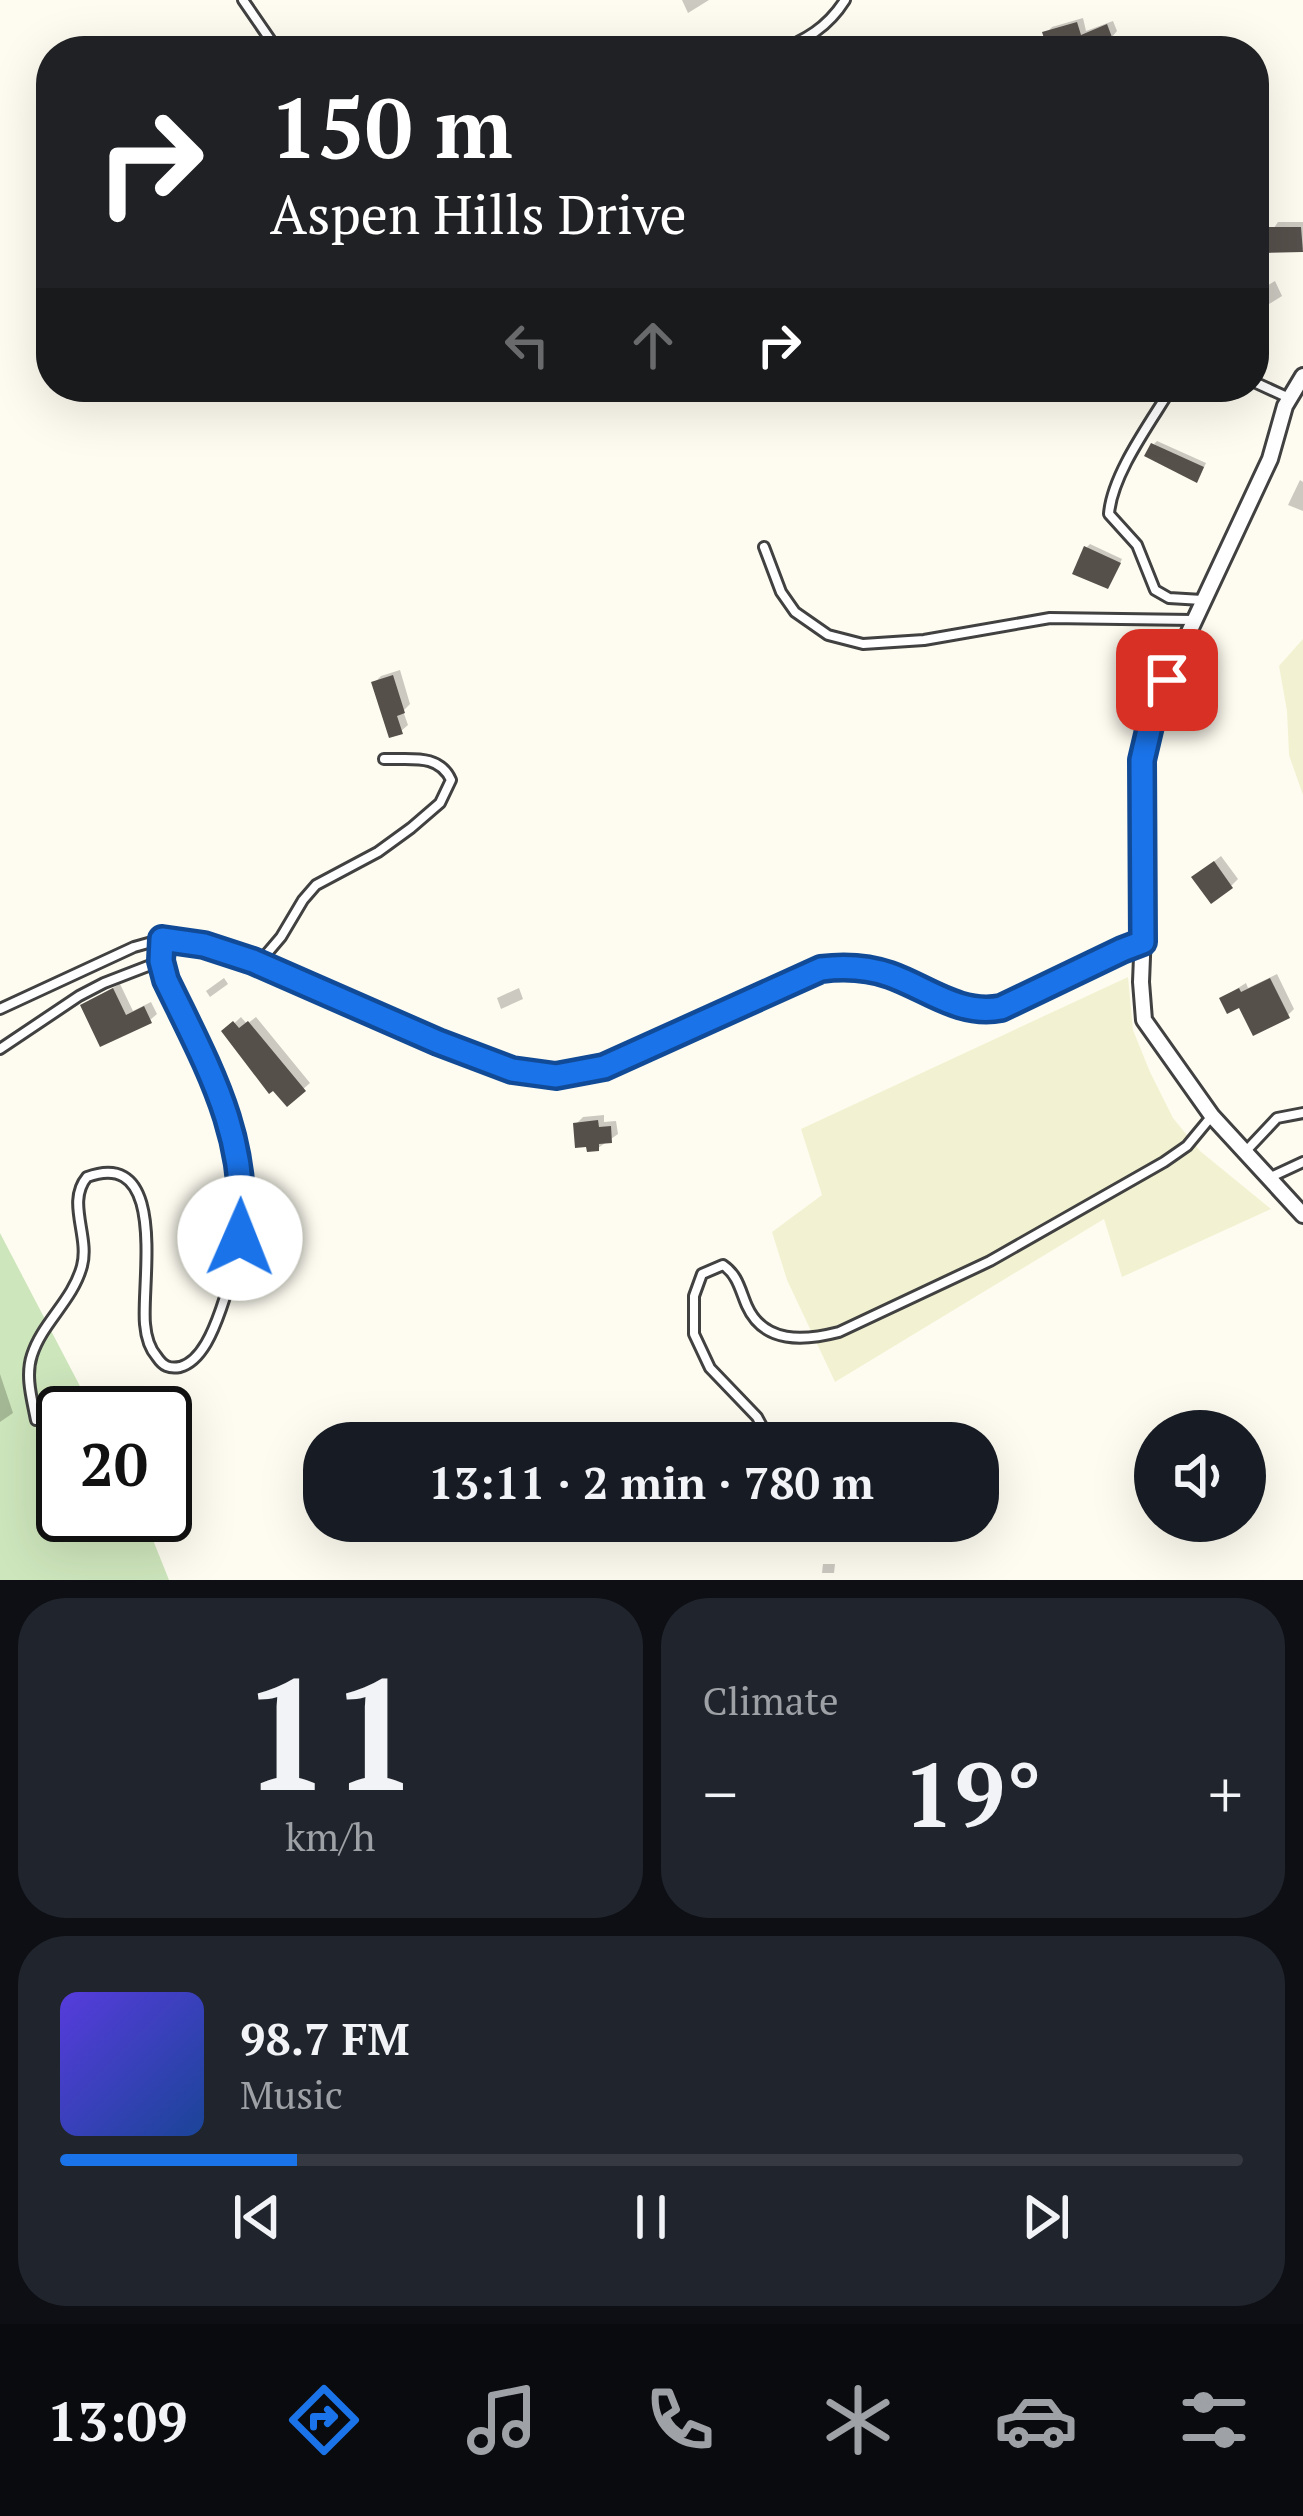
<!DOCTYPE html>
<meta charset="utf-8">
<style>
body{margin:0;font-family:"PT Serif",serif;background:#20242c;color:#f1f3f6;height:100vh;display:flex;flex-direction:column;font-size:45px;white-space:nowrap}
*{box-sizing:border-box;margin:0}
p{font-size:39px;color:#9ea1a6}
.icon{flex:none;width:66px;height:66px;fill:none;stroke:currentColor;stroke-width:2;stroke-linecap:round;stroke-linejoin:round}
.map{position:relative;height:1580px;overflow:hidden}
.details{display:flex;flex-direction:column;gap:18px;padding:18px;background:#0d0f14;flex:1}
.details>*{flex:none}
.guide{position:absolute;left:36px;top:36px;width:1233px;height:366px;border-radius:48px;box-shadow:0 12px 48px #0002;background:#202124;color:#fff;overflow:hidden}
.tools{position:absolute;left:1134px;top:1410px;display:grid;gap:24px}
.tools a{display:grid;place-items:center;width:132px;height:132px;border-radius:50%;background:#171b24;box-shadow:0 12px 48px #0002;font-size:60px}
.speed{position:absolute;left:36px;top:1386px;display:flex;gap:24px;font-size:60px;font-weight:700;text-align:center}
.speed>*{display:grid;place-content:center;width:156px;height:156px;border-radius:50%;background:#171b24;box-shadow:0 12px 48px #0002;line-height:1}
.speed .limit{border:6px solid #111;border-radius:18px;background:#fff;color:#111}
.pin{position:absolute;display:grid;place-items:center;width:102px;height:102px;color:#fff;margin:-51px;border-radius:24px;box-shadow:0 6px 18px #0006}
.me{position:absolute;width:132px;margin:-66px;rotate:1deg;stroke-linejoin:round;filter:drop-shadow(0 0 9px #0008)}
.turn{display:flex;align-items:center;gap:42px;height:252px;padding:0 36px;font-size:54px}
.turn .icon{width:156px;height:156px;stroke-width:2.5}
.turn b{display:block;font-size:84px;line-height:102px}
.lanes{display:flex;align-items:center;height:114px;padding:0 36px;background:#0003;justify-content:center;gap:60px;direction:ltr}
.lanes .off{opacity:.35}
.big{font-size:90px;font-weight:800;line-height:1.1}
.details .card{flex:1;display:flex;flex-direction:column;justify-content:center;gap:18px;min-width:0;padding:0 42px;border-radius:48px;background:#20242c}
.details .dial{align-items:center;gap:0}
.dial b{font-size:156px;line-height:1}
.song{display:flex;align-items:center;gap:36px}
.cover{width:144px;height:144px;border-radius:18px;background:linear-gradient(135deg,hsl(250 70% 55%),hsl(220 70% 35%))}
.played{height:12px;border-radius:6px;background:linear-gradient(90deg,#1a73e8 20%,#363941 20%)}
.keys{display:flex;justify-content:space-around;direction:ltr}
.heat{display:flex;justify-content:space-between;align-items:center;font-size:66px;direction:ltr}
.details .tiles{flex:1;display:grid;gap:18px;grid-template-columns:1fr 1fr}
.card:last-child{grid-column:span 2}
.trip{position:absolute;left:303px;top:1422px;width:696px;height:120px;border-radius:48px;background:#171b24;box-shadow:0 12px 48px #0002;font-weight:800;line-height:120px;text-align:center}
.tabs{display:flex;height:192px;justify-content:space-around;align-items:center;background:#090b0e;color:#9ea1a6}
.tabs .icon{width:84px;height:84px}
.tabs .active{color:#1a73e8}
.tabs b{font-size:54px;color:#f1f3f6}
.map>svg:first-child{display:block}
.farmland{fill:#f2f2d2}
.green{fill:#cee6bc}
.shadow{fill:#0003}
.building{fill:#56504b}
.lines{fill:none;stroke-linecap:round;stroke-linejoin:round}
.service-casing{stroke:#414141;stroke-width:14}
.minor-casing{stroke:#414141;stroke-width:20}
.service{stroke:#fff;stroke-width:8}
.minor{stroke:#fff;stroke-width:14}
.route-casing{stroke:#114b97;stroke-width:30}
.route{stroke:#1a73e8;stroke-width:21}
</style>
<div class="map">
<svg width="1303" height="1580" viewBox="0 0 1303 1580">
<rect width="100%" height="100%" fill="#fefcf0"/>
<g class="farmland">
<path d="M1303 639V795L1289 755 1287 711 1279 666Z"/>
<path d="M1128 977 1133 1030 1150 1072 1173 1118 1200 1151 1271 1209 1122 1277 1104 1219 835 1382 787 1280 772 1232 822 1195 801 1129Z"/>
</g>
<path class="green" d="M0 1233 94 1413H63V1515H143L169 1580H0Z"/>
<g class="shadow">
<path d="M682 0H709L688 13Z"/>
<path d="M1083 18 1086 31 1113 21 1117 31 1112 37 1067 51H1051L1046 33 1052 27Z"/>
<path d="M879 38 884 48 875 51 871 43Z"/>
<path d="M1016 43 1019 51H998Z"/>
<path d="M1278 222H1303V249H1267V238Z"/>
<path d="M1275 281 1282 296 1269 304 1262 289Z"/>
<path d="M1138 387H1162L1154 396Z"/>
<path d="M1157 441 1206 463 1200 476 1154 444Z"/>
<path d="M1300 480 1303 482V511L1288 505Z"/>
<path d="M1090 544 1122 559 1111 582 1087 547Z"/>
<path d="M400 670 410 704 403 711 408 725 401 731 375 682 381 676Z"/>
<path d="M1221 856 1238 879 1231 886 1202 871Z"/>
<path d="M1277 974 1294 1009 1288 1015 1222 998 1246 983 1248 988Z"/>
<path d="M224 978 228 984 210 997 206 991Z"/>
<path d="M120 984 133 1011 151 1002 157 1014 150 1020 83 1006 90 1000Z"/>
<path d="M519 988 523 999 501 1009 497 998Z"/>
<path d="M241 1017 247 1024 256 1017 310 1083 287 1103 225 1032Z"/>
<path d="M604 1115V1122L616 1121 618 1134 598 1148 576 1124 583 1117Z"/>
<path d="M0 1374 13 1413 0 1422Z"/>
<path d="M849 1521H866L860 1527 848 1525Z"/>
<path d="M823 1564H835L834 1573H822Z"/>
</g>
<g class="building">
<path d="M1077 22 1081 35 1107 24 1113 40 1081 51H1048L1042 32Z"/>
<path d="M1268 227H1301L1303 252 1264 253V237H1269Z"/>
<path d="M1151 443 1204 467 1197 483 1144 456Z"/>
<path d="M1084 546 1121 563 1108 589 1072 574Z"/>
<path d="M393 675 405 713 397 716 403 734 389 738 371 682Z"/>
<path d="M1214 861 1233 888 1211 904 1191 877Z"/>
<path d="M1270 978 1290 1018 1253 1036 1239 1008 1227 1014 1219 998 1239 988 1241 992Z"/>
<path d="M113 988 126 1015 144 1006 152 1023 100 1047 80 1005Z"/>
<path d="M233 1021 239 1028 248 1021 306 1091 287 1107 273 1091 269 1094 221 1031Z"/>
<path d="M598 1120 599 1127 611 1126 612 1143 599 1144V1151L587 1152 586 1147 575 1148 573 1123Z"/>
</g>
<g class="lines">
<defs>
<g id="service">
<path d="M243 0 278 51"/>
<path d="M776 51C805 41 828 27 845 0"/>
<path d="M1254 382 1289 398"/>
<path d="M1172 387C1151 422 1112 474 1109 514L1137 545 1155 590 1169 598 1202 600"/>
<path d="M764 547 781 592 795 612 828 635 863 644 924 640 1050 618 1193 620"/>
<path d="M258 964 281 937 303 900 316 885 378 852 411 828 440 803 451 780C439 753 410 760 384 759"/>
<path d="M0 1009 134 947 166 938 204 945 253 961 485 1062 512 1070 556 1076 604 1067 674 1035 715 1020 821 969C853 965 882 970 912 983 938 995 959 1012 989 1010 1008 1009 1025 998 1041 990 1074 973 1107 955 1142 943"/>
<path d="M0 1049 79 996 104 983 161 961"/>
<path d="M1246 1151 1277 1118 1303 1113"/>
<path d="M1269 1178 1303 1162"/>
<path d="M36 1420C32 1399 25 1376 32 1355 42 1323 73 1300 82 1266 90 1236 66 1202 87 1177 169 1147 141 1284 145 1324 146 1336 149 1348 157 1357 163 1366 169 1369 180 1367 202 1361 214 1329 221 1309 270 1173 224 1101 167 980L161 961 162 939"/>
<path d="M771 1443 757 1417 710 1368 694 1334V1296L702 1274 723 1265C738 1275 740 1290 747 1306 764 1344 804 1341 839 1332L990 1261 1164 1162 1187 1146 1211 1117"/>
<path d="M768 1521C780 1526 791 1529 802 1521"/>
</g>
<path id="minor" d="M1303 376 1285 406 1270 459 1153 709 1143 760 1144 906 1141 982 1144 1020 1212 1116 1303 1215"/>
</defs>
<use href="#service" class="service-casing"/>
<use href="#minor" class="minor-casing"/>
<use href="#service" class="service"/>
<use href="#minor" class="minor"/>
</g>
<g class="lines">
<defs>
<path id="route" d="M240 1238C250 1138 208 1067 166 980L161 961 162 939 204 945 253 961 438 1042 512 1070 556 1076 604 1067 821 969C845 966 867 967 890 975 927 988 959 1016 1001 1008L1122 950 1143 942 1142 760 1154 709 1167 680"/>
</defs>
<use href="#route" class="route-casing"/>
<use href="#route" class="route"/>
</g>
</svg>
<div class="tools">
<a><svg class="icon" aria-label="sound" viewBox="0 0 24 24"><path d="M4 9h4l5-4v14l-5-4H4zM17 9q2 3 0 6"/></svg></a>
</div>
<div class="speed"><div class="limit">20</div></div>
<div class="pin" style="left:1167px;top:680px;background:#d93025"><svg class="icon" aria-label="arrive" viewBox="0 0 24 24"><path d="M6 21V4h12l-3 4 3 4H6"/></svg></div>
<svg class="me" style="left:240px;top:1238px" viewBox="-20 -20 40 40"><circle r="19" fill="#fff"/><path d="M0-13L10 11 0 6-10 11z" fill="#1a73e8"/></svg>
<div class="trip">13:11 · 2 min · 780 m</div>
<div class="guide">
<div class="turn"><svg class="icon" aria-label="right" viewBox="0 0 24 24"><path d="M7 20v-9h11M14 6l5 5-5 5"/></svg><div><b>150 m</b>Aspen Hills Drive</div></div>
<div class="lanes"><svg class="icon off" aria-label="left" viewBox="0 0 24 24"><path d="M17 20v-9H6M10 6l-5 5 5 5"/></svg><svg class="icon off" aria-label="ahead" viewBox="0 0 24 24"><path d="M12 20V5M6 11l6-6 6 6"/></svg><svg class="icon" aria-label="right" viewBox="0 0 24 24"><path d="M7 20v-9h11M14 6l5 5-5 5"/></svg></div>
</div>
</div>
<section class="details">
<div class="tiles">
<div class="card dial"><b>11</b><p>km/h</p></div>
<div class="card"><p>Climate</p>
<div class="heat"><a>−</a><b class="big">19°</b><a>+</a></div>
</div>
<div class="card">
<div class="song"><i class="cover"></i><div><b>98.7 FM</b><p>Music</p></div></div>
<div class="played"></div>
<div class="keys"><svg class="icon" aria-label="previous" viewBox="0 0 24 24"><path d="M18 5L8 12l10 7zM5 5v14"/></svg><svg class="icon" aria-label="pause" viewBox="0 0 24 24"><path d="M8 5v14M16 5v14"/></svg><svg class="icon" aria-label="next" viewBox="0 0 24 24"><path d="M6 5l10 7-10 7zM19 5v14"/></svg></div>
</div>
</div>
</section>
<nav class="tabs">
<b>13:09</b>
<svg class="icon active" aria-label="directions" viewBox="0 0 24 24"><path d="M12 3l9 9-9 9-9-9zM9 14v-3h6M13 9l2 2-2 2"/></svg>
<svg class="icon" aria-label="music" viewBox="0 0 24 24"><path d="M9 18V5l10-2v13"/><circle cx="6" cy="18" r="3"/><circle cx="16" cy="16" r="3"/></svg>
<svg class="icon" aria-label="phone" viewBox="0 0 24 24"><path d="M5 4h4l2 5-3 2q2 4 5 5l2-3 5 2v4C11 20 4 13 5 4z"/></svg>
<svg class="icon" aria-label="climate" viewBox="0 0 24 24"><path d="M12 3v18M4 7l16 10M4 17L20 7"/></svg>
<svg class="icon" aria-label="car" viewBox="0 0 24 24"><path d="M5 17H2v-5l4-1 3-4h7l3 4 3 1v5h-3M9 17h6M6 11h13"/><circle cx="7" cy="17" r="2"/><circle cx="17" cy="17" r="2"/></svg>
<svg class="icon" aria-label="filters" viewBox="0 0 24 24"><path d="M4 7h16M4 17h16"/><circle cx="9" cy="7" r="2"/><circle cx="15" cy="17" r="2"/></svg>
</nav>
